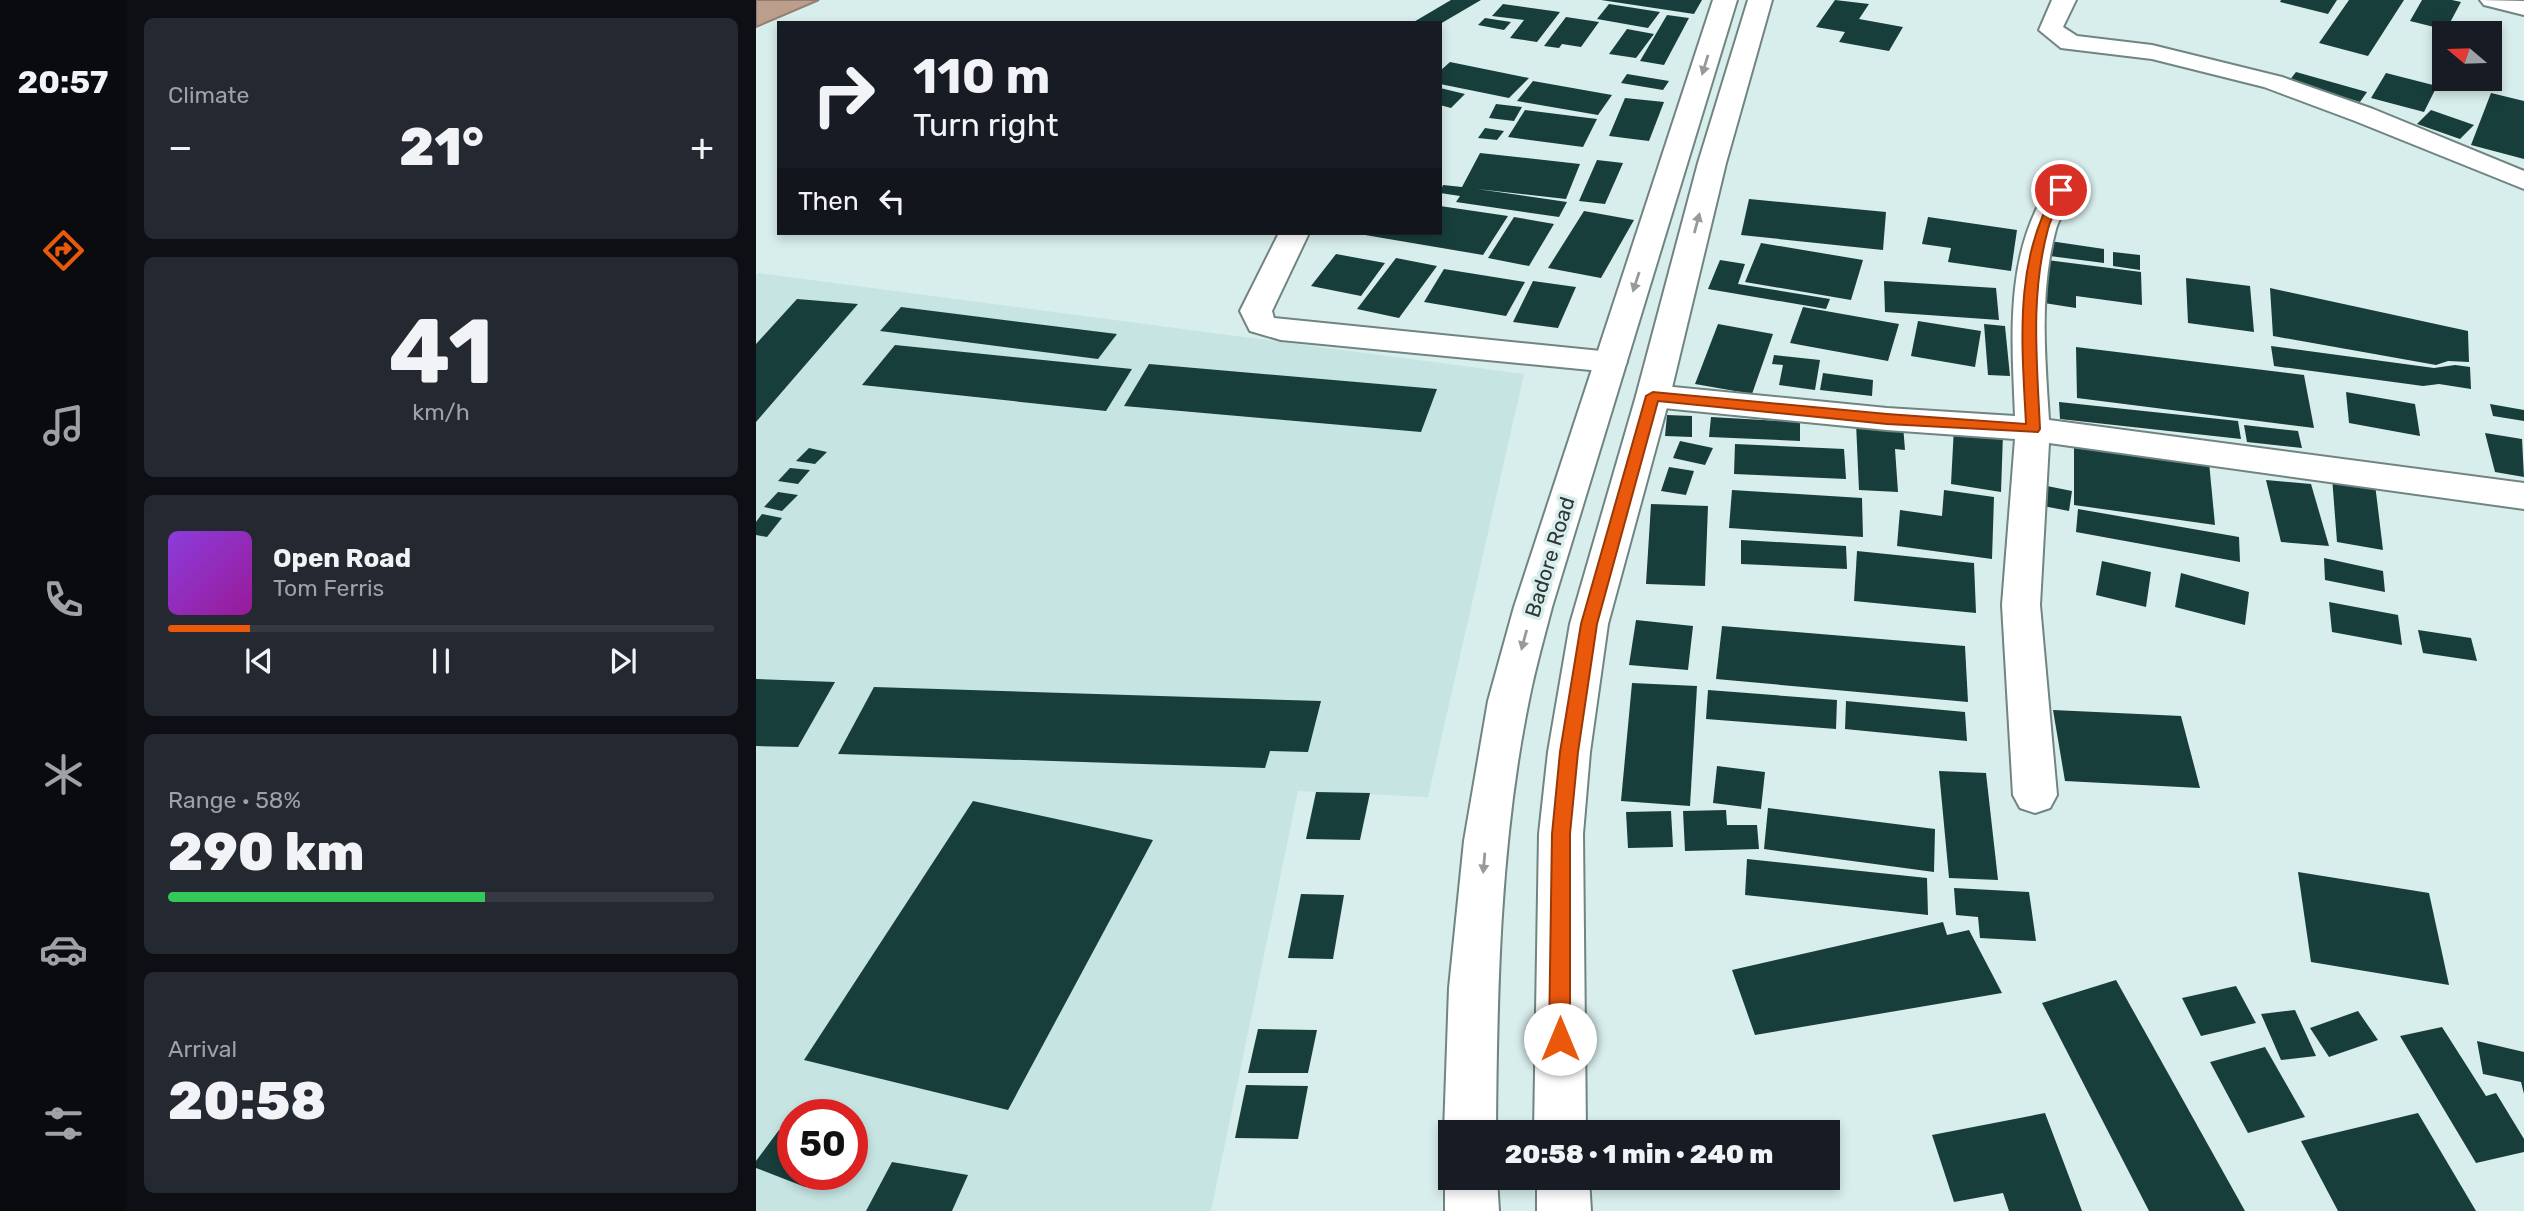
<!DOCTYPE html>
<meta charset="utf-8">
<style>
body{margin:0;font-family:Rubik,sans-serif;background:#242831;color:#f1f3f6;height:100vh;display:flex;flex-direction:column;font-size:26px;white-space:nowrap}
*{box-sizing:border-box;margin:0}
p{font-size:23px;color:#9ea1a6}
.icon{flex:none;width:38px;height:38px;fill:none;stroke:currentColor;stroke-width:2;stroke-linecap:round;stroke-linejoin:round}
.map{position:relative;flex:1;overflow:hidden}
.sheet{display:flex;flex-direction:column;gap:18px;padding:18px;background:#0d0f14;width:630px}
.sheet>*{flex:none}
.top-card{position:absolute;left:21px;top:21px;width:665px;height:214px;border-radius:0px;box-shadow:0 4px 10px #0003;background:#171b24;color:#f1f3f6;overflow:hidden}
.needle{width:46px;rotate:289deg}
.controls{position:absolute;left:1676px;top:21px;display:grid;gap:14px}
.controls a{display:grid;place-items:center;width:70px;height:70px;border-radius:0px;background:#171b24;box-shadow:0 4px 10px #0003;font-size:35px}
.speed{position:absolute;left:21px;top:1099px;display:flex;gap:14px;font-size:35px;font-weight:700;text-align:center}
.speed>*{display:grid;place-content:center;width:91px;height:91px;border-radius:50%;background:#171b24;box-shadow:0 4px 10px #0003;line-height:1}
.speed .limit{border:10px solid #d22;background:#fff;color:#111}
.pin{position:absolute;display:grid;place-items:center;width:60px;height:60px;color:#fff;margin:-30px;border:4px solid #fff;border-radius:50%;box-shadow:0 2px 7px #0007}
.me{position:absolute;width:77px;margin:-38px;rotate:0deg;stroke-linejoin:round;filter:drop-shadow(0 0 5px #0008)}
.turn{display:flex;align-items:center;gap:24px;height:147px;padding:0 21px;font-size:32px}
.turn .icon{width:91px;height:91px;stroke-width:2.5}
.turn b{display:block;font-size:49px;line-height:60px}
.then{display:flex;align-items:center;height:66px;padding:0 21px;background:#0003;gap:14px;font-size:26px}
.big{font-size:52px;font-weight:800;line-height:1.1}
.sheet .tile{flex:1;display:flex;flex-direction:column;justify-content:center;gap:10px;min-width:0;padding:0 24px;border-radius:10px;background:#242831}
.sheet .dial{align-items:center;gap:0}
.dial b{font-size:91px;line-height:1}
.song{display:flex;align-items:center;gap:21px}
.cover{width:84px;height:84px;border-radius:10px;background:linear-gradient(135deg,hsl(270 70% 55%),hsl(300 70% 35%))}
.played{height:7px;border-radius:4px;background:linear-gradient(90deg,#ea580c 15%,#363941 15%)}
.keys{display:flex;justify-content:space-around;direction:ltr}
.heat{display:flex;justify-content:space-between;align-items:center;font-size:38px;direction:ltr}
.charge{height:10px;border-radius:5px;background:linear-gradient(90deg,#34c759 58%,#363941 0)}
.trip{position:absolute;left:682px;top:1120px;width:402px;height:70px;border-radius:0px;background:#171b24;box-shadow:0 4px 10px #0003;font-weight:800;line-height:70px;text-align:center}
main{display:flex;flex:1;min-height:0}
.tab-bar{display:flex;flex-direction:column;width:126px;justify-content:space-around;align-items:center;background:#090b0e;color:#9ea1a6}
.tab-bar .icon{width:49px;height:49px}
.tab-bar .current{color:#ea580c}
.tab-bar b{font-size:32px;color:#f1f3f6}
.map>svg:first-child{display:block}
.built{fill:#c5e4e2;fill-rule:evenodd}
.water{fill:#bd9e8d;stroke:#927f73;stroke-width:2}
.building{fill:#173e3b}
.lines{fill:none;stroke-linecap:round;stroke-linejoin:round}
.minor-casing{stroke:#708482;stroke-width:4}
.secondary-casing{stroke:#708482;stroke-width:4}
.minor{fill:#fff;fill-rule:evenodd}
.secondary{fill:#fff;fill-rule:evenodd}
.oneway{fill:#969b9a}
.route{fill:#ea580c;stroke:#983908;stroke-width:2}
.labels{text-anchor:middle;stroke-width:7;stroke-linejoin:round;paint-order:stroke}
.street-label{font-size:21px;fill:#2e3736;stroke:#d8eeec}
</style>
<main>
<nav class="tab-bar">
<b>20:57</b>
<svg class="icon current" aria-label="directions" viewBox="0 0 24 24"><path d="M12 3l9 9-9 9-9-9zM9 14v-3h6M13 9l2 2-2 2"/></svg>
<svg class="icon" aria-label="music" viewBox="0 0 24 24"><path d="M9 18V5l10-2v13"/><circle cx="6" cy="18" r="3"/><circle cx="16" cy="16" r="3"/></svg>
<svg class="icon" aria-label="phone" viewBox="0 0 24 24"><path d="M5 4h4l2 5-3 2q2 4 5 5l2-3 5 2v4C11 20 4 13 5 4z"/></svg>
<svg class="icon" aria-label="climate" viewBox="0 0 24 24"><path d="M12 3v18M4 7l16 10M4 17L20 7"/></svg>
<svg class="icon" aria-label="car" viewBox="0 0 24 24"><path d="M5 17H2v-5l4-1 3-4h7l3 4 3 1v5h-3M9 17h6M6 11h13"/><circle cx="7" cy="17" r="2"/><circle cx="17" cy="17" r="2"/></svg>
<svg class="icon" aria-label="filters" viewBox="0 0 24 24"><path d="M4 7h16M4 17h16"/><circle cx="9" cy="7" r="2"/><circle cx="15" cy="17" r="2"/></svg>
</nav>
<section class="sheet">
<div class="tile"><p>Climate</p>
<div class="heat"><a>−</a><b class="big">21°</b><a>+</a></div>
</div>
<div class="tile dial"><b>41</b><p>km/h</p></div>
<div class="tile">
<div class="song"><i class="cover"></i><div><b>Open Road</b><p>Tom Ferris</p></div></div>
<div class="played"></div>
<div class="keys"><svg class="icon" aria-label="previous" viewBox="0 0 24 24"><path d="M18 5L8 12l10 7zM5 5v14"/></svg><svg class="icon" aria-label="pause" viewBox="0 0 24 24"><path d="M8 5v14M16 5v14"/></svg><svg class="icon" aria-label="next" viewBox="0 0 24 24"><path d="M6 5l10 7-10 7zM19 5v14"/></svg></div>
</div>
<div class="tile"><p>Range · 58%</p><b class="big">290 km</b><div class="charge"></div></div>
<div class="tile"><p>Arrival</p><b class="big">20:58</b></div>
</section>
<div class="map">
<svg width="1768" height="1211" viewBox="0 0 1768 1211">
<rect width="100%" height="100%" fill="#d8eeec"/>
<path class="built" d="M2 273 768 374 672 797 542 791 455 1211H0V276ZM37 1115H96V1174H37Z"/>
<path class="water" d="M0 0H63L0 27Z"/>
<g class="building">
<path d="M695 0H725L684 24 656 23Z"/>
<path d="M845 0H946L938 14Z"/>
<path d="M1079 0 1113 4 1103 19 1147 27 1133 51 1083 42 1089 32 1060 27Z"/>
<path d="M1525 0H1581L1572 14 1524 2Z"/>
<path d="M1593 0H1648L1612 56 1563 43Z"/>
<path d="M1666 0H1696L1705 2 1690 30 1654 21Z"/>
<path d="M747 4 804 12 781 42 754 38 768 20 736 16Z"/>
<path d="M853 4 904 12 892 28 841 19Z"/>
<path d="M911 15 933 18 908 65 884 61Z"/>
<path d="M810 17 843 22 825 47 806 44 803 48 788 46Z"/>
<path d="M729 18 755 22 748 30 722 25Z"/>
<path d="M871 29 898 34 880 58 853 54Z"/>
<path d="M694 62 773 78 753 98 684 84V71Z"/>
<path d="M1540 72 1611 92 1604 102 1533 81Z"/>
<path d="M1630 73 1681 86 1668 112 1615 98Z"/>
<path d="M871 74 913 81 907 90 865 83Z"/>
<path d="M777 81 856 95 842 115 761 101Z"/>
<path d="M684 88 709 94 695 108 684 105Z"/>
<path d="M1735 93 1768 101V159L1715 145Z"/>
<path d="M869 98 908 102 893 141 853 136Z"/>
<path d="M740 104 766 107 758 121 733 118Z"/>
<path d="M769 110 841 119 827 147 752 137Z"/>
<path d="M1675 110 1718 125 1704 139 1661 124Z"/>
<path d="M729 128 748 131 741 140 722 138Z"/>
<path d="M724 153 824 164 810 199 721 189 811 202 803 217 700 202 704 196 684 193 687 185 706 187Z"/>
<path d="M841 160 867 163 849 204 823 201Z"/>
<path d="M993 199 1130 212 1127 250 985 235Z"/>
<path d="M684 206 752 216 727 255 609 235 611 233H684Z"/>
<path d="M828 211 878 220 845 278 792 268Z"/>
<path d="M758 217 798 224 773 266 732 258Z"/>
<path d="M1172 217 1261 230 1255 271 1192 262 1195 248 1166 244Z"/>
<path d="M1287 240 1348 249V263L1286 255Z"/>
<path d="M1005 243 1107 260 1095 300 989 282Z"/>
<path d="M1357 252 1384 255V270L1357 266Z"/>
<path d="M580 254 629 263 605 296 555 286Z"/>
<path d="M640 258 681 266 643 318 601 309Z"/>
<path d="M964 260 989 264 982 284 1074 299 1070 309 952 289Z"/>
<path d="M1291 260 1385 272 1386 305 1320 296V308L1288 303Z"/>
<path d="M688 269 769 282 750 316 668 302Z"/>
<path d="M1430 278 1494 286 1498 332 1432 323Z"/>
<path d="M777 281 820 287 802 328 757 322Z"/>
<path d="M1128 281 1240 288 1243 320 1129 312Z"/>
<path d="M1514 288 1712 331 1713 362 1692 361 1680 365 1517 336Z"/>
<path d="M41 299 102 304 0 422V344Z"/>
<path d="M145 307 361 334 342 359 124 331Z"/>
<path d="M1047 307 1143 324 1132 361 1034 343Z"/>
<path d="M1162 321 1225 331 1219 367 1155 356Z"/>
<path d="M962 324 1017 334 996 394 939 384Z"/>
<path d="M1228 324 1249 326 1254 376 1232 375Z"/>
<path d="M139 345 376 369 350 411 106 385Z"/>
<path d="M1515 346 1678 368 1699 365 1714 367 1715 389 1683 384 1667 386 1518 366Z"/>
<path d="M1320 347 1548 375 1558 428 1321 398Z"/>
<path d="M1018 355 1064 360 1059 390 1023 385 1027 365 1016 364Z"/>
<path d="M393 364 681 389 665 432 368 406Z"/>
<path d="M1067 373 1117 380 1116 396 1064 390Z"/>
<path d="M1590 392 1659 404 1664 436 1593 423Z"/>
<path d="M1303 402 1482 421 1485 439 1304 419Z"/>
<path d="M1734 404 1768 410V421L1737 416Z"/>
<path d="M911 415 936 416V437L909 436Z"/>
<path d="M955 417 1044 422V441L953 437Z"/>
<path d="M1100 423 1147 425 1149 450 1139 449 1142 492 1103 490Z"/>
<path d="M1488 425 1542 431 1546 448 1491 442Z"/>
<path d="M1198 427 1247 434 1245 492 1195 484Z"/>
<path d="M1729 433 1766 439 1768 477 1739 472Z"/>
<path d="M924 441 957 448 949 465 917 458Z"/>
<path d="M979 444 1088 449 1090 479 978 474Z"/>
<path d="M1318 444 1453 462 1459 525 1318 505Z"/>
<path d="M53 448 71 452 59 464 40 461Z"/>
<path d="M913 467 938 471 930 495 905 491Z"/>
<path d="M34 468 54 470 42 484 22 481Z"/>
<path d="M1576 477 1619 484 1627 550 1581 542Z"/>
<path d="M1510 480 1555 484 1573 546 1525 542Z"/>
<path d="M1286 485 1316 491 1313 511 1282 505Z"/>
<path d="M976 490 1106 498 1107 537 973 528Z"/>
<path d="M1188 490 1238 497 1236 559 1141 546 1144 510 1186 516Z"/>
<path d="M22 492 42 495 26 511 8 507Z"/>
<path d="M895 504 952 506 949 586 890 584Z"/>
<path d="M1322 509 1483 537 1484 562 1320 532Z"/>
<path d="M6 514 26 518 11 537 0 535V522Z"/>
<path d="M985 540 1090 546 1091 569 985 564Z"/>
<path d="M1101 551 1218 563 1220 613 1098 601Z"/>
<path d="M1568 558 1627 571 1629 592 1569 580Z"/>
<path d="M1346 561 1395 572 1390 607 1340 595Z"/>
<path d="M1425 573 1493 592 1489 625 1419 607Z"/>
<path d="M1573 602 1642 615 1646 645 1576 632Z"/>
<path d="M880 620 937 626 932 670 873 665Z"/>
<path d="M966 626 1209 646 1212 702 960 679Z"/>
<path d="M1662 630 1715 638 1721 661 1667 653Z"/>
<path d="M0 679 79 682 42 747 0 746Z"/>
<path d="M876 683 941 686 934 806 865 801Z"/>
<path d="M118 687 565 701 552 752 514 751 509 768 82 754Z"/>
<path d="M952 690 1081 700 1080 729 950 719Z"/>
<path d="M1090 701 1209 712 1211 741 1089 729Z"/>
<path d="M1297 710 1425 716 1444 788 1309 781Z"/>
<path d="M961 766 1009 772 1005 809 957 803Z"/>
<path d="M1183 771 1230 773 1242 880 1193 878Z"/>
<path d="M560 792 614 793 604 840 550 839Z"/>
<path d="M217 801 397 840 252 1110 48 1060Z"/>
<path d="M1012 808 1179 829 1178 872 1008 849Z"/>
<path d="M970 810 971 825H1001L1003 849 929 851 927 811Z"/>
<path d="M915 811 917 847 872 848 870 812Z"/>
<path d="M991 859 1171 878 1172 915 989 895Z"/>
<path d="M1542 872 1673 893 1693 985 1555 962Z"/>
<path d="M1198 888 1273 892 1280 941 1224 938 1222 917 1200 915Z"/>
<path d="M545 894 588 895 577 959 532 958Z"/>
<path d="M1187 922 1191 935 1213 930 1246 993 999 1035 976 970Z"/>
<path d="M1360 980 1489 1211H1393L1286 1003Z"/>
<path d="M1480 986 1500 1023 1445 1036 1426 998Z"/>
<path d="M1539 1010 1560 1056 1525 1060 1505 1014Z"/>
<path d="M1602 1011 1622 1040 1573 1057 1554 1028Z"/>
<path d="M1686 1027 1730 1096 1740 1093 1768 1139V1152L1720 1163 1644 1036Z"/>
<path d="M502 1029 561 1030 552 1073H492Z"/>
<path d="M1721 1041 1768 1052V1094L1765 1082 1727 1074Z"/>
<path d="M1509 1047 1549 1117 1492 1133 1454 1062Z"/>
<path d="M490 1085 552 1086 542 1139 479 1138Z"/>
<path d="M1289 1113 1326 1211H1253L1247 1193 1198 1202 1176 1135Z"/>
<path d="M1662 1113 1720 1211H1582L1545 1141Z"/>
<path d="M23 1130 37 1135V1174H58L49 1187 0 1168V1161Z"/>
<path d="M136 1162 212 1175 196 1211H110Z"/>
</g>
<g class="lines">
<defs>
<g id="minor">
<path d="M1296 0H1320L1307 27 1321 36 1396 45 1526 77 1617 109 1768 171V189L1599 121 1508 87 1396 59 1305 48 1283 30Z"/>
<path d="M1724 0 1768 1V15L1728 5Z"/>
<path d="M1305 182 1315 184 1319 190C1313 203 1304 216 1300 229 1283 292 1289 356 1293 420L1768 483V509L1293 443 1284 605 1301 795 1294 808 1279 813 1264 808 1257 795 1246 605 1259 439 1131 430 897 407 885 404 880 396 885 388 897 385 1131 408 1259 416C1256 338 1248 252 1295 184Z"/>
<path d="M523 233H553L516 311 518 318 855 352 866 355 871 362 866 369 855 372 525 340 494 331 484 311Z"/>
</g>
<g id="secondary">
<path d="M957 0H981L796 607C788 638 779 669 773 700 744 842 741 988 740 1132H695V1148L688 1132 693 988 708 841 732 701 758 607Z"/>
<path d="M992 0H1016L970 163 914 396 852 624 834 752 827 834 830 1132H778L783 834 792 752 814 624 880 396 942 163Z"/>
<path d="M695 1163V1178H741L743 1211H689V1178Z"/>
<path d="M781 1178H833L835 1211H781Z"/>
</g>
</defs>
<use href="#minor" class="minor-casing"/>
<use href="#secondary" class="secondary-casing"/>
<use href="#minor" class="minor"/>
<use href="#secondary" class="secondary"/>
</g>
<defs><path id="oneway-solid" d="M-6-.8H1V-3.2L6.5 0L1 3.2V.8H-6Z" transform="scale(1.75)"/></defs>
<g class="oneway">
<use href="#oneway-solid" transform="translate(949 65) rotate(107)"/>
<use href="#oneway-solid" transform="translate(941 223) rotate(-75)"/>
<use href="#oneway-solid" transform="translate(880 282) rotate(108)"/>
<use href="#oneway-solid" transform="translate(768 640) rotate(105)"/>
<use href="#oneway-solid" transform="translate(728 863) rotate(95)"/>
</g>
<path class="route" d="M1301 188 1311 190C1304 203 1295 216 1292 229 1274 295 1281 362 1284 429L1282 432 1131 424 902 401 841 624 822 752 814 834V1039L811 1046 804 1049 796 1046 793 1039 796 834 804 752 825 624 890 396 897 392 1131 414 1270 424C1266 344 1257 259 1301 188Z"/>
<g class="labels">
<g class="street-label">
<text transform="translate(794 557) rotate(-73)" y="7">Badore Road</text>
</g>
</g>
</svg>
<div class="controls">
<a><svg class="needle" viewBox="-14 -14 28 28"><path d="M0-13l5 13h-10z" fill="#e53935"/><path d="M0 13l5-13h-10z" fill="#9ea1a6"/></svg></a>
</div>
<div class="speed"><div class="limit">50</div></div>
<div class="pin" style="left:1305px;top:190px;background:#d93025"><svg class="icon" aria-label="arrive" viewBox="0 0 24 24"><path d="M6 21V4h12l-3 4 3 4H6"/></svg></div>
<svg class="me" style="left:804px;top:1039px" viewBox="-20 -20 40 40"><circle r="19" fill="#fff"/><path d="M0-13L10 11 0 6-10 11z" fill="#ea580c"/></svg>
<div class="trip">20:58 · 1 min · 240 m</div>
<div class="top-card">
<div class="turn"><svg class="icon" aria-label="right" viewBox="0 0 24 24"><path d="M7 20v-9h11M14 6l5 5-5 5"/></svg><div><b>110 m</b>Turn right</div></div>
<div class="then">Then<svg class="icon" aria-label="left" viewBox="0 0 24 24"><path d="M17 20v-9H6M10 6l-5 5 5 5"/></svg></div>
</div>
</div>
</main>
